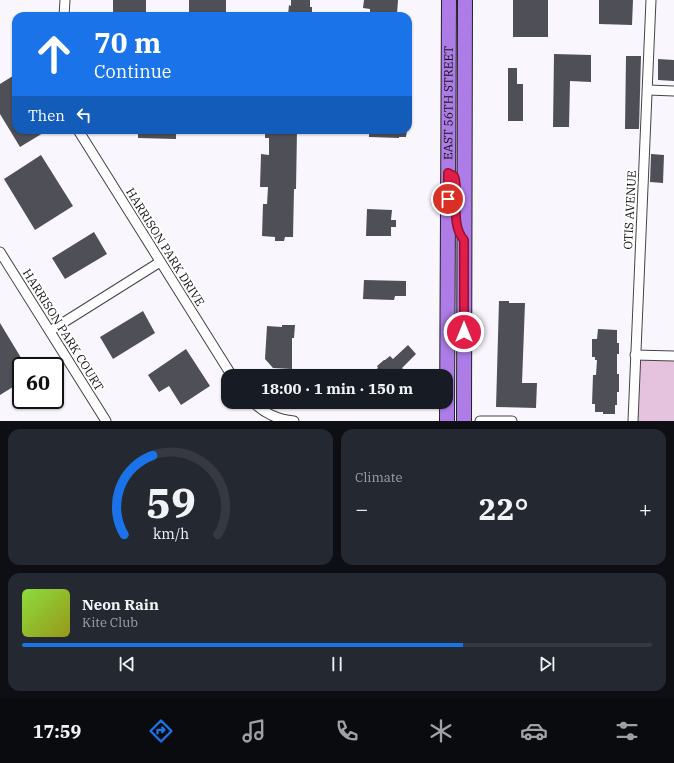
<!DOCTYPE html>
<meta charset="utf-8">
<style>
body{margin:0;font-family:"IBM Plex Serif",serif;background:#242831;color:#f1f3f6;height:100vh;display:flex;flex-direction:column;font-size:15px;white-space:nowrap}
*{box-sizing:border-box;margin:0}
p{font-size:13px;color:#9ea1a6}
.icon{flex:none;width:22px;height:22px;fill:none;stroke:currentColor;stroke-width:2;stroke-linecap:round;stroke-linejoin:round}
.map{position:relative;height:421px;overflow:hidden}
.drawer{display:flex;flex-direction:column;gap:8px;padding:8px;background:#0d0f14;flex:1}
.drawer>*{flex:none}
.top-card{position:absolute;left:12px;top:12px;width:400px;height:122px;border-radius:12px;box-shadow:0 1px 3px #0004;background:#1a73e8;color:#fff;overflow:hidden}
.speed{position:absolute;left:12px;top:357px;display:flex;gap:8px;font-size:20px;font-weight:700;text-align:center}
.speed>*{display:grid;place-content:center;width:52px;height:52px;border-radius:50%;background:#171b24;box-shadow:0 1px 3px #0004;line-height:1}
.speed .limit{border:2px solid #111;border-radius:6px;background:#fff;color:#111}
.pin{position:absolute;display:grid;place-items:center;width:34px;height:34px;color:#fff;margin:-17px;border:2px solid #fff;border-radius:50%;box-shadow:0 1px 4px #0007}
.me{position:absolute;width:44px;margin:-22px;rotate:0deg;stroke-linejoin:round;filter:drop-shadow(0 0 3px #0008)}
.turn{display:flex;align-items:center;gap:14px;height:84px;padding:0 16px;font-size:18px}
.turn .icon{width:52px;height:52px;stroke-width:2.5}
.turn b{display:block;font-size:28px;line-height:34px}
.then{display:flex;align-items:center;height:38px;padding:0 16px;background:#0003;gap:8px;font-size:15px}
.big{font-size:30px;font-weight:700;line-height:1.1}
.drawer .widget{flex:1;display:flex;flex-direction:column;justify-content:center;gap:6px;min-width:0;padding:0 14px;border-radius:12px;background:#242831}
.drawer .dial{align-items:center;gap:0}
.dial svg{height:104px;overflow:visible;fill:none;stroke:#363941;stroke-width:7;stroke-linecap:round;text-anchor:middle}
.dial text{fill:#f1f3f6;stroke:none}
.song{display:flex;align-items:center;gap:12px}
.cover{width:48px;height:48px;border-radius:6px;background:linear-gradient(135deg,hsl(90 70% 55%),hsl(60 70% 35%))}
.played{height:4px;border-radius:2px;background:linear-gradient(90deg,#1a73e8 70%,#363941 70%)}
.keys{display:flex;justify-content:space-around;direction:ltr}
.heat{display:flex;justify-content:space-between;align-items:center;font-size:22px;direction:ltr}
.drawer .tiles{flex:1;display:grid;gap:8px;grid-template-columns:1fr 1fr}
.widget:last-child{grid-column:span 2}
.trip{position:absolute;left:221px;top:369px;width:232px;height:40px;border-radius:12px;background:#171b24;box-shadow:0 1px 3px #0004;font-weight:700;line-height:40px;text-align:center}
.tabs{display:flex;height:64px;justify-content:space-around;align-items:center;background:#090b0e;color:#9ea1a6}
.tabs .icon{width:28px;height:28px}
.tabs .active{color:#1a73e8}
.tabs b{font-size:18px;color:#f1f3f6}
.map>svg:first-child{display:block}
.green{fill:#e5c3df}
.building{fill:#4f4f58}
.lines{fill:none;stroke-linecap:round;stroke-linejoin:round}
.minor-casing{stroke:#444;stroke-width:11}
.primary-casing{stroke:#222;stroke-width:16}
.minor{stroke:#fff;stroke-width:9}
.primary{stroke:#ad7ce7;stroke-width:14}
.route-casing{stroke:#92132f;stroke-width:10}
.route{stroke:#e11d48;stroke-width:7}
.labels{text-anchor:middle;stroke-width:4;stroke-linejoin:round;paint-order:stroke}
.street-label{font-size:12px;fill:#111;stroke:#fff}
</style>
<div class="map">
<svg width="674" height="421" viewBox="0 0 674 421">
<rect width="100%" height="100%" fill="#faf6fe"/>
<path class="green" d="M635 355 674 356V421H633Z"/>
<g class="building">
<rect x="113" y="0" width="33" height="16"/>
<rect x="189" y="0" width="37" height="16"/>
<path d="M291 0H310V7H312V16L288 15 289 5 291 6Z"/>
<path d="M364 0H398L397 14 392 13 391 16H373V14H370V9L363 8Z"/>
<rect x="513" y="0" width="35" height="37"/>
<path d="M599 0H633L632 25 599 24Z"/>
<path d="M554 54 591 55V82L570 81 569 127H553Z"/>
<path d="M626 56H641L639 129H625Z"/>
<path d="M658 59 674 60V81L658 80Z"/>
<path d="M508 68H517V84H523V121H508Z"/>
<path d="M16 74V130H48L20 147 0 114V84Z"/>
<path d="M138 130H176V139L138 138Z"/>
<path d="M265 130H297L296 189H294L293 237H285L284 241H275V237L262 236 263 204H267L268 187H260L261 154 269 155V138H265Z"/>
<path d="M369 130H407L406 137H399V138L369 137Z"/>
<path d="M651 154 664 155 663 183 650 182Z"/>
<path d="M41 155 73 206 35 230 4 179Z"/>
<path d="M367 209 392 210 391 220H396V227H391V236H366Z"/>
<path d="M94 232 107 254 65 279 52 258Z"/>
<path d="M364 280 406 281V296H395L394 300 363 299Z"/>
<path d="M499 301H509V303H525L522 383H537L536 408 496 407Z"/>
<path d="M143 311 155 333 113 359 100 337Z"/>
<path d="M0 323 26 366H21V382L0 395Z"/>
<path d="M282 325H295L294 338H292V369L273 368 265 359 267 326 282 327Z"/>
<path d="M598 329 617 330V343H619V354H617V374H619V392H617V405H615V414H603V412H595V404H592L593 375H596L597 360H595V357H592V339H597Z"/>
<path d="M408 345 416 354 402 368 405 371 399 376H380L375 370 378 368 377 366 384 360H385L390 356 393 359Z"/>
<path d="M186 349 210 386 181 405 169 386 159 392 148 375Z"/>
</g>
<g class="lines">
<defs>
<g id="minor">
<path d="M64 16 65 0"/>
<path d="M648 90 674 91"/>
<path d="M78 130 232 376"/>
<path d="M0 252 106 421"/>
<path d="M50 331 160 262"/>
<path d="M635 355 674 356"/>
<path d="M253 402C264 413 279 420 294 421"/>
<path d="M480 421H512"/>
<path d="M633 421 651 0"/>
</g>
<g id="primary">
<path id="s1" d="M447 421 449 0"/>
<path d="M464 421 465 0"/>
</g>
</defs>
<use href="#minor" class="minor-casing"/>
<use href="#primary" class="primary-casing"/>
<use href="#minor" class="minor"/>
<use href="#primary" class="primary"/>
</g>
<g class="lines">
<defs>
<path id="route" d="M448 199V173L454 176 455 179C459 198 450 224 464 240V332"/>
</defs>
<use href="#route" class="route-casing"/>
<use href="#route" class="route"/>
</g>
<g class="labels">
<g class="street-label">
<text dy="4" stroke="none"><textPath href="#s1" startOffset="318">EAST 56TH STREET</textPath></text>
<text transform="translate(630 210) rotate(-87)" y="4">OTIS AVENUE</text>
<text transform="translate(165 247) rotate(58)" y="4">HARRISON PARK DRIVE</text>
<text transform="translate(63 330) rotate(58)" y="4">HARRISON PARK COURT</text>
</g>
</g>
</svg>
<div class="speed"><div class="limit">60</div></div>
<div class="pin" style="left:448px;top:199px;background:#d93025"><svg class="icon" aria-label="arrive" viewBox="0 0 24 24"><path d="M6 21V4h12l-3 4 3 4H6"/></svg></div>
<svg class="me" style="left:464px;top:332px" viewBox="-20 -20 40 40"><circle r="17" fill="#e11d48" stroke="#fff" stroke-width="3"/><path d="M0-11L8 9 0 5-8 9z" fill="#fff"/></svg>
<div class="trip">18:00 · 1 min · 150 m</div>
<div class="top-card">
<div class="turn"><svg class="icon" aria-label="ahead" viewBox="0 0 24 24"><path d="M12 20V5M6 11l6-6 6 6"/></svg><div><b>70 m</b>Continue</div></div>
<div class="then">Then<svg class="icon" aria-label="left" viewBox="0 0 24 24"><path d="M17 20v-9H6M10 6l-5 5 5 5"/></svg></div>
</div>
</div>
<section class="drawer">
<div class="tiles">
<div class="widget dial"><svg viewBox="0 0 100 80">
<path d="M14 69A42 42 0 1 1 86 69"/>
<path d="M14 69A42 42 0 0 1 36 8" stroke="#1a73e8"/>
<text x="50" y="56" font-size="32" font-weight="700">59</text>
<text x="50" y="72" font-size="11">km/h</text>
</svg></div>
<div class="widget"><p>Climate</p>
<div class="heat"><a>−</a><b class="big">22°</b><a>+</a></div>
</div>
<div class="widget">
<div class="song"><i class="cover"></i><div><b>Neon Rain</b><p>Kite Club</p></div></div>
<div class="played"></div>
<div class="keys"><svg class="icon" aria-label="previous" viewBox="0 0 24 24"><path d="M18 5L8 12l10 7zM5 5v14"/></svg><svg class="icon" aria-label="pause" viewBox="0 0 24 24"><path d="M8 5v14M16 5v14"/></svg><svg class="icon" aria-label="next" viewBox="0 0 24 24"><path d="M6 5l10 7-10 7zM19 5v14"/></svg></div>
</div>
</div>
</section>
<nav class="tabs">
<b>17:59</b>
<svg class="icon active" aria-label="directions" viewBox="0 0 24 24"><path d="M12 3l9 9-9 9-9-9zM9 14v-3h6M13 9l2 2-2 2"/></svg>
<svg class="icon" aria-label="music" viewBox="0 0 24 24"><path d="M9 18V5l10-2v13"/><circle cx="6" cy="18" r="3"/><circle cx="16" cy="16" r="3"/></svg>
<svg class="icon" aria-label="phone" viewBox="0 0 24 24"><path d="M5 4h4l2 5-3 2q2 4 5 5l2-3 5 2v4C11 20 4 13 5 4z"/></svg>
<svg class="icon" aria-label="climate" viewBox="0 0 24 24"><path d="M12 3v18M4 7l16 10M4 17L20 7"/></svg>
<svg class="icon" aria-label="car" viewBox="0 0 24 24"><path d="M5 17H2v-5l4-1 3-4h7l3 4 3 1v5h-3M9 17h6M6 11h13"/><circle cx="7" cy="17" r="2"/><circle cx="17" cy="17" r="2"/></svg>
<svg class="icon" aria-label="filters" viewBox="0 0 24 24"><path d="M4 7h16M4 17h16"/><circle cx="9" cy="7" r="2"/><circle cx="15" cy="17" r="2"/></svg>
</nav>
